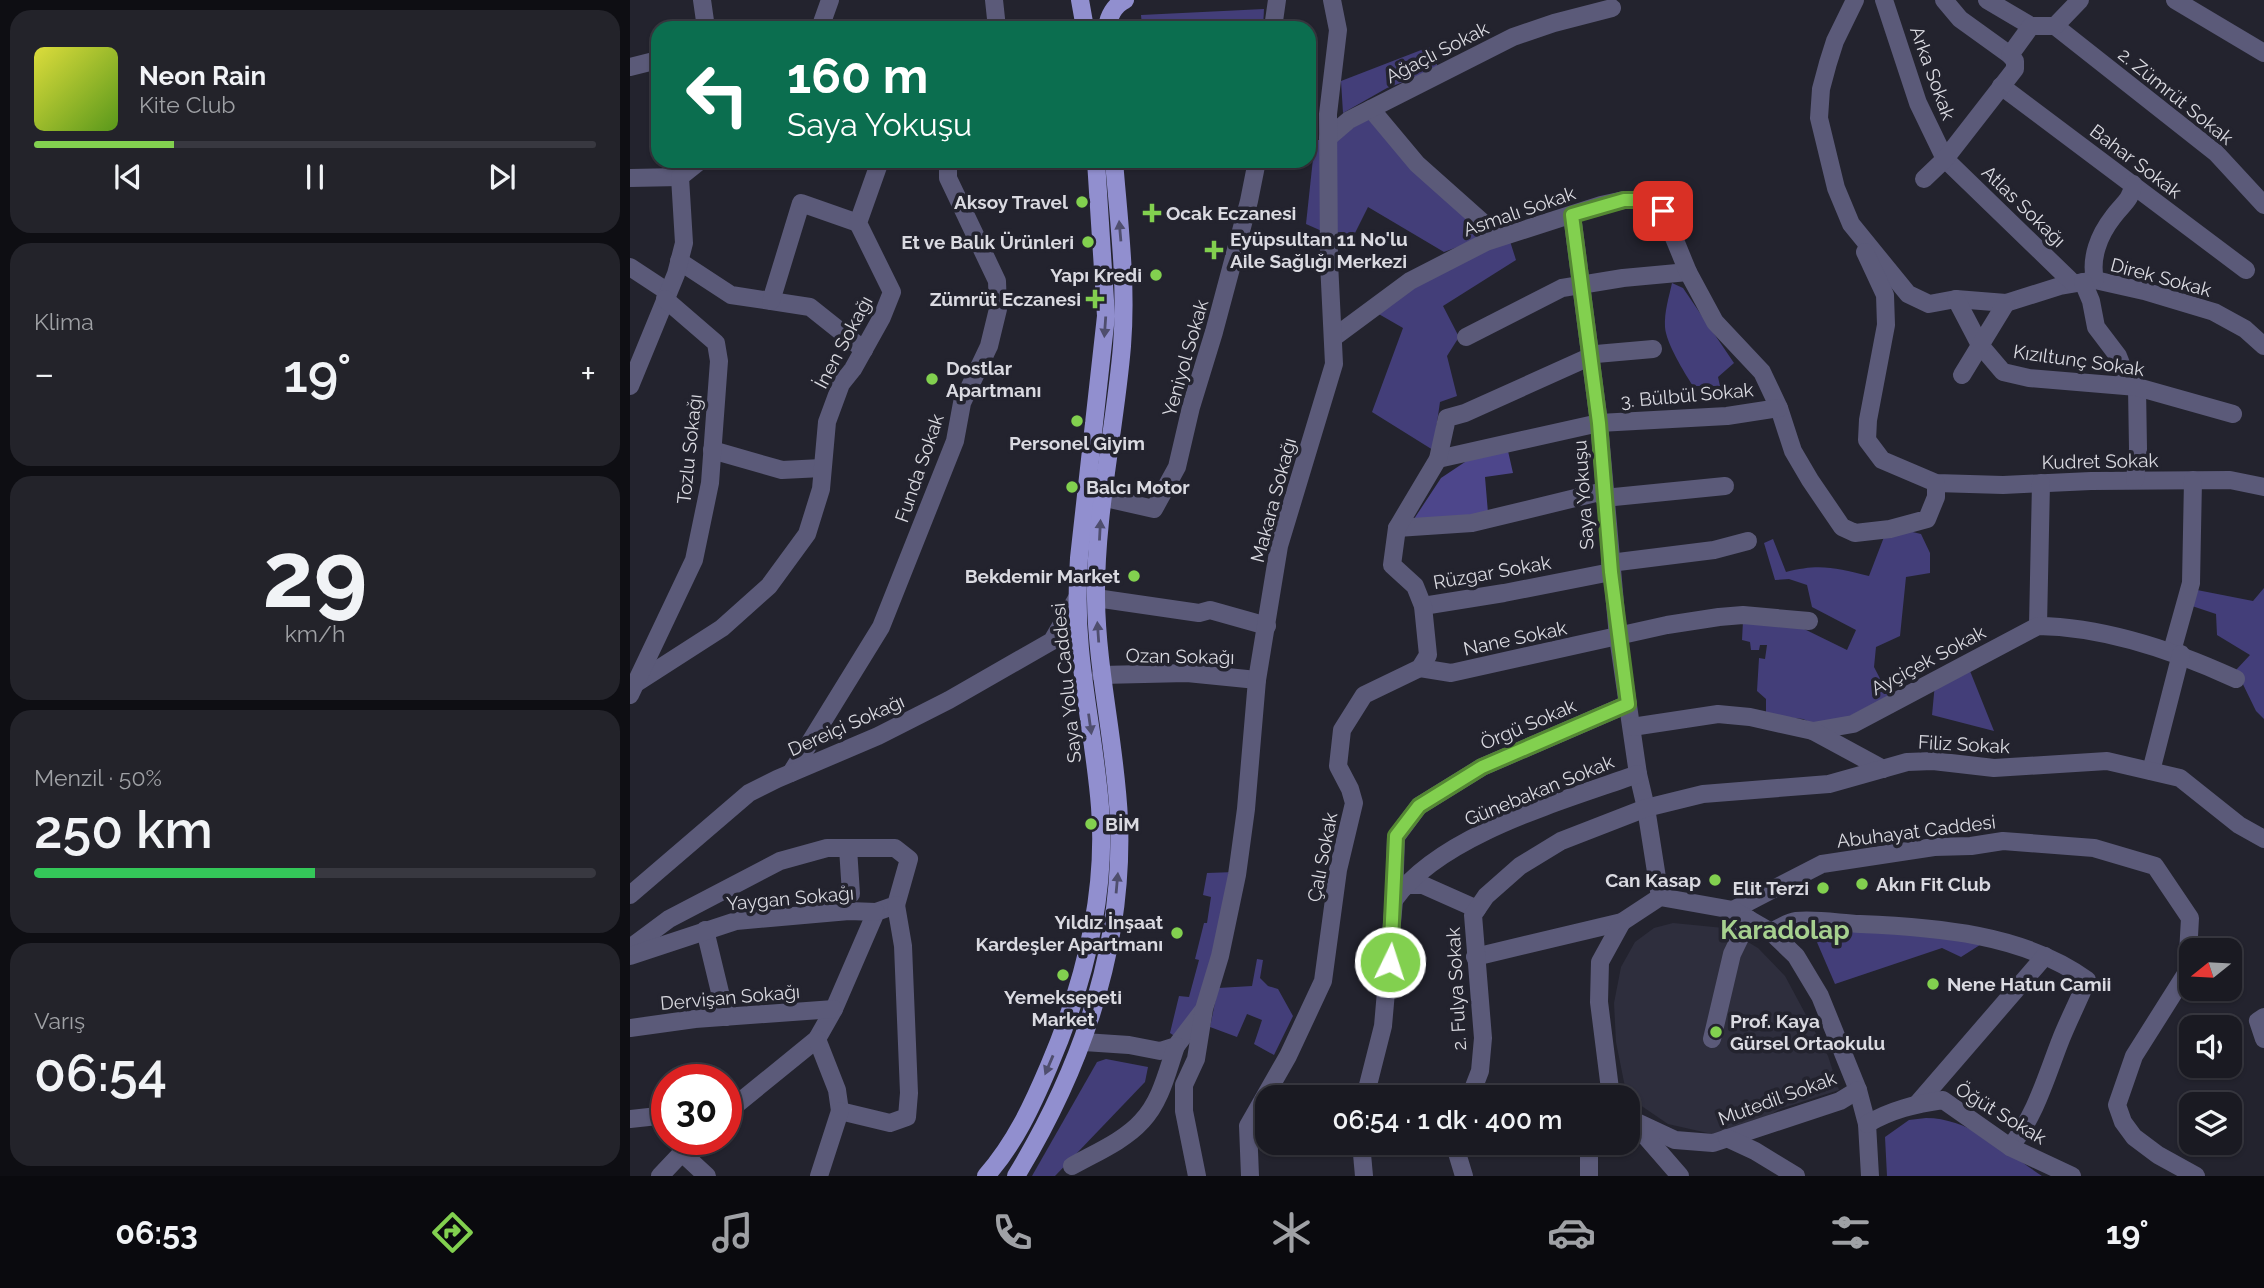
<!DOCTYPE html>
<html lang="tr">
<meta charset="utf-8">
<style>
body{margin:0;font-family:Raleway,sans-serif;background:#23232a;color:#f1f3f6;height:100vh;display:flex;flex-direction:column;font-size:26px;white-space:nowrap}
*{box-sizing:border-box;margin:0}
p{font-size:23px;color:#9fa1a5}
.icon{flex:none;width:38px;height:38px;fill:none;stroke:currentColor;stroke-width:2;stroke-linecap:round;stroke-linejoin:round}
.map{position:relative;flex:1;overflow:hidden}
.panel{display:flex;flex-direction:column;gap:10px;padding:10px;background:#0e0e13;width:630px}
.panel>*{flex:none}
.guide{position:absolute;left:21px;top:21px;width:665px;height:147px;border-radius:21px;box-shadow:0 2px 5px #0004,0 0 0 2px #383840;background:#0b6e4f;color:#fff;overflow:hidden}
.needle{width:46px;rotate:252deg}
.fabs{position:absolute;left:1549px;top:938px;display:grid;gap:14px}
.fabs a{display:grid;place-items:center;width:63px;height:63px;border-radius:14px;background:#1a1a22;box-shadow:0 2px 5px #0004,0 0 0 2px #383840;font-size:35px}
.speed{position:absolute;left:21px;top:1064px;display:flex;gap:14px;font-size:35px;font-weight:700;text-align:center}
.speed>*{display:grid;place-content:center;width:91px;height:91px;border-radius:50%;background:#1a1a22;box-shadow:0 2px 5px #0004,0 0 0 2px #383840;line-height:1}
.speed .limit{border:10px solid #d22;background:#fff;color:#111}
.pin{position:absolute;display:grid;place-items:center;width:60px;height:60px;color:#fff;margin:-30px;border-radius:14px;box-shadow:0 4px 10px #0006}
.me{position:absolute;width:77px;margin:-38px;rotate:4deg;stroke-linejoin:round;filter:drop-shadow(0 0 5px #0008)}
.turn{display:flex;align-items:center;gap:24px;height:147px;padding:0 21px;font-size:32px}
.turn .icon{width:91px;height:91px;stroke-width:2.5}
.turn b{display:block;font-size:49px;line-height:60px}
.big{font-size:52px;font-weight:600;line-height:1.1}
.panel .card{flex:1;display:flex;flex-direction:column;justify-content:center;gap:10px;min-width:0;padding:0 24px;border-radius:21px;background:#23232a}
.panel .dial{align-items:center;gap:0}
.dial b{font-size:91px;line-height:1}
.song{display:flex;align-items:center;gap:21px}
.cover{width:84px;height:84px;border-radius:10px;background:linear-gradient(135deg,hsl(60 70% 55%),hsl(90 70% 35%))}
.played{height:7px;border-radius:4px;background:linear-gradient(90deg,#82d04f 25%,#383840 25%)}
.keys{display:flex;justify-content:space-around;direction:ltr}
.heat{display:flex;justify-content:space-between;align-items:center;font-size:38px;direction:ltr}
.charge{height:10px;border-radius:5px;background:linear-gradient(90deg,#34c759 50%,#383840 0)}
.trip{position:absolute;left:625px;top:1085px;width:385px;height:70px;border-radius:21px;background:#1a1a22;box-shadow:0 2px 5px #0004,0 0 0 2px #383840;font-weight:600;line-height:70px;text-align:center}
.tabs{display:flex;height:112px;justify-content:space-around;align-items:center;background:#0a0a0e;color:#9fa1a5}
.tabs .icon{width:49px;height:49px}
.tabs .current{color:#82d04f}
.tabs b{font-size:32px;color:#f1f3f6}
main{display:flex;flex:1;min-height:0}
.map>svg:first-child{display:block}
.built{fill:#2e2e3d}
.green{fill:#433e79}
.forest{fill:#4d468b}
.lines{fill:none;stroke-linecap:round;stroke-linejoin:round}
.minor{stroke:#5b5a79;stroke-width:18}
.major{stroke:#918fcf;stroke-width:18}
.oneway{fill:#4f4e6e}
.route-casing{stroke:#548733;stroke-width:18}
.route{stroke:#82d04f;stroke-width:12}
.poi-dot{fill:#82d04f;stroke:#23232e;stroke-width:2.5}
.labels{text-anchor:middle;stroke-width:7;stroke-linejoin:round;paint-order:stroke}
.street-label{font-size:19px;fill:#dadae1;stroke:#23232e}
.poi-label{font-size:19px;font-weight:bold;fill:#dadae1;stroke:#23232e;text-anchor:end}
.district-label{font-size:26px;font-weight:bold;fill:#a6d18f;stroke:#23232e}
</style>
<main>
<section class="panel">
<div class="card">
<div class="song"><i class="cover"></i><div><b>Neon Rain</b><p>Kite Club</p></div></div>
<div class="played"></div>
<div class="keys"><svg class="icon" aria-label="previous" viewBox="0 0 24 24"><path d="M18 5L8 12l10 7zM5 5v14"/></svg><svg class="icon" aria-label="pause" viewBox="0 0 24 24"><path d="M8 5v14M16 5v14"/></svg><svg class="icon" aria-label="next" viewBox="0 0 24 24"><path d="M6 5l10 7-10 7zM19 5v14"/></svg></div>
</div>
<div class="card"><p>Klima</p>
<div class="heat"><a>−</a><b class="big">19°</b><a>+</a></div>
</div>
<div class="card dial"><b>29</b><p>km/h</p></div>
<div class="card"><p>Menzil · 50%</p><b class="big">250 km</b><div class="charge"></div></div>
<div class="card"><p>Varış</p><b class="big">06:54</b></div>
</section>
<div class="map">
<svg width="1634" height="1176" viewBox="0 0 1634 1176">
<rect width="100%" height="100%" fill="#23232e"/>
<path class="built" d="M1043 923 1094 928 1128 948 1155 976 1198 1056 1209 1090 1150 1109 1133 1119 1082 1134 1038 1124 1013 1107 996 1092 986 1042 984 1003 991 967 1005 942 1024 928Z"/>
<g class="green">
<path d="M634 9 633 28 512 26 511 15Z"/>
<path d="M799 47 809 69 757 88 713 113 711 81Z"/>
<path d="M742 115 860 235 814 252 738 207 724 235 707 232 706 139Z"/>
<path d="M685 140H694V232L676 224Z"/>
<path d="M879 238 886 260 813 306 829 337 817 356 827 396 810 402 803 450 742 412 773 328 747 313 783 286Z"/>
<path d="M1042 283 1053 288 1104 363 1088 377 1090 386H1063C1054 372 1036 343 1035 327 1034 312 1039 297 1042 283Z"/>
<path d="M1270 529 1291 534 1300 553V573L1276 577 1270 636 1246 647 1244 667 1259 696 1214 719 1188 726 1173 719 1136 715V699L1127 691 1129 658 1135 659 1137 645H1130L1129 650H1121L1120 642 1112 640 1113 621 1168 626 1217 650 1226 630 1182 607 1177 585 1159 579 1145 580 1134 543 1143 539 1156 572C1190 563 1206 568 1239 576L1254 537Z"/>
<path d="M1634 588V719L1626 711 1606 670 1620 655 1587 635 1586 614 1559 605 1567 590 1623 601Z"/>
<path d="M1338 666 1364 731 1302 715 1305 683Z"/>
<path d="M605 872 578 990 546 1037 540 1033 549 996 559 997 569 960 565 959 574 923H577L581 897 573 895 577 873Z"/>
<path d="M1247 929 1353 943 1331 957 1312 948 1205 984 1183 933Z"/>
<path d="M627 959 633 960 630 978 638 986 648 989 663 1016 644 1055 624 1044 632 1020 617 1014 607 1037 580 1027 588 988 622 986Z"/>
<path d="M476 1059 518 1067 515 1082 425 1176H402L467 1062Z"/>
<path d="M1296 1118C1340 1118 1377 1153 1412 1176H1257L1255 1137 1279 1120Z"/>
</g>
<path class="forest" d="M878 451 883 473 855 477 858 513 782 522 811 478 847 454Z"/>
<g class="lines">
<g class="minor">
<path d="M72 0 76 28"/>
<path d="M364 0 367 28"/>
<path d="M1225 0 1205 41 1198 63 1191 89 1189 118 1206 188 1221 224 1278 294 1299 304 1326 299 1376 303 1430 286 1465 280 1514 291 1584 312 1615 329 1634 346"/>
<path d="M1254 0 1288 103 1315 159 1443 283"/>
<path d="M1314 0 1330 19 1380 55"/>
<path d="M1357 0 1401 26"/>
<path d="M1545 0 1634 53"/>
<path d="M1425 26 1586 153 1634 205"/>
<path d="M190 28 200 0"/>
<path d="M643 28 647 0"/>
<path d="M0 67 28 60"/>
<path d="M1371 86 1616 270"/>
<path d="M741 109 787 164 869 237"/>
<path d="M698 138 719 120 883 37 924 23 982 8"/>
<path d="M0 178 50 177"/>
<path d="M1294 179 1315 159 1385 69V61L1380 55 1401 26H1425L1450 0"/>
<path d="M942 215 969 423 988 637 1008 774 1016 808 1030 897"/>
<path d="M1235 252 1255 295 1256 325 1238 420 1237 440 1252 460 1306 483 1373 485 1461 481 1600 480 1634 487"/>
<path d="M49 261 101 295 180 307 234 350"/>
<path d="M0 267 38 292"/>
<path d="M1465 280C1460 258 1469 235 1483 217 1493 203 1501 201 1503 184"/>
<path d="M1453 282 1461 301 1466 327 1488 356 1495 374 1507 387 1508 449 1505 480"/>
<path d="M1326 299 1350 345 1373 372 1399 378 1507 387 1603 414"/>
<path d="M141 301 171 203 228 223"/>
<path d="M836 337 932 288 993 278 1058 272"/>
<path d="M703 338 780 281 856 242 971 205 994 200H1016L1033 211 1058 272 1085 322 1132 372 1149 408 1163 451 1180 480 1212 527 1225 533 1260 529 1297 519 1306 497V483"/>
<path d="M1332 375 1376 303"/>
<path d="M0 386 46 274 54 243 50 177 70 161"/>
<path d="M82 450 152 470 192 468"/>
<path d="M808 459 969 423 1097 416 1149 408"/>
<path d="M471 497 524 509 547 467 561 407 584 332 619 201 627 161"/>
<path d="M974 498 1095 486"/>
<path d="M767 528 842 523 974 491"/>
<path d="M980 563 1084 550 1118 541"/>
<path d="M466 598 569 613 580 610 637 626"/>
<path d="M793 606 874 593 981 572"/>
<path d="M1408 626 1411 483"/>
<path d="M1542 651 1561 583 1563 480"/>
<path d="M790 668 821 673 1037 625 1089 617 1113 615 1179 621"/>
<path d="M471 675 557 673 627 680"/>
<path d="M8 682 92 628 139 586 177 534 191 489 197 422 211 384 223 369 252 317 262 292 228 223 250 161"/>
<path d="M0 695 64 560 80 483 89 361 86 343 35 299"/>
<path d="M1002 727 1088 714 1120 717 1183 731 1223 724 1408 626C1476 627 1545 651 1606 679"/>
<path d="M1183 731 1253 769"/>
<path d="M1521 771 1551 654"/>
<path d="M161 773 251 627 325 441 332 403 359 346 368 309 367 281 318 178V161"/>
<path d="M218 848 221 894"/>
<path d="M775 885H793L847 909"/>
<path d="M0 895 119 793 147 779 248 736 319 700 422 641 447 598"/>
<path d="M764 900C811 834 933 801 1008 774"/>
<path d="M1103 910 1192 864 1304 847 1341 846 1373 841 1464 848 1525 866 1560 918 1557 972 1504 1056 1487 1105 1493 1122 1504 1137 1528 1155 1566 1176"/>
<path d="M75 930 96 1017"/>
<path d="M1141 932C1148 929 1157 922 1166 921 1186 919 1209 923 1230 924 1305 927 1394 934 1457 980 1449 1000 1439 1019 1431 1039 1416 1077 1406 1115 1380 1147"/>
<path d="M0 948 39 919 150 861 197 848H265L279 859 266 905 246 912 204 1009 187 1039 96 1113"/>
<path d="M0 956 106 921 219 911 246 912"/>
<path d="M845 957 992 922 1030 897 1103 910 1141 932 1166 956 1190 996 1228 1090 1237 1124 1240 1176"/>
<path d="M1634 1017 1628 1021 1634 1039"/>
<path d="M0 1028 65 1019 204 1009"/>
<path d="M187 1039 207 1090 210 1111 260 1123 277 1117 279 1093 273 946 266 905"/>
<path d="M1082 1039 1102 954 1119 919"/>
<path d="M454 1042 499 1045 530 1051 546 1046 572 1012"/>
<path d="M735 1097 753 1026 764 900 766 837 789 806 852 767 998 704"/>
<path d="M840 1097 850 1071 853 1038 843 915 856 896 890 866 931 841 1016 808 1073 794 1199 784 1277 762 1303 761 1364 768 1477 761 1550 778 1609 825 1634 839"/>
<path d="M981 1097 969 1002 970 962 992 922"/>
<path d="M1288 1103 1415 956"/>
<path d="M0 1119 37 1115"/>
<path d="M1000 1119 1045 1140 1083 1143 1210 1101 1228 1090"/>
<path d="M1004 1123 1050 1176"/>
<path d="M1237 1124C1261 1110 1285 1104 1313 1100L1380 1147 1442 1176"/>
<path d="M1097 1138 1125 1151 1166 1176"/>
<path d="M731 1143 734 1176"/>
<path d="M824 1143 834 1176"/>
<path d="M731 1147 776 1143"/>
<path d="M51 1152 77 1176"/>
<path d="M442 1166C465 1153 494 1141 512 1121 531 1101 537 1072 546 1046"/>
<path d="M30 1176 65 1139"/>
<path d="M189 1176 210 1111"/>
<path d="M567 1176 554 1111V1085L566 1059 574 1009 590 956 607 875 616 809 627 680 649 546 704 364 699 262 698 114 708 30 702 0"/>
<path d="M620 1176 618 1126 658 1056 693 981 708 870 724 803 720 789 708 766 712 730 734 695 790 668 798 655 793 606 785 586 762 565 767 528 808 459 817 418 835 413 966 354 1023 349"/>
<path d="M959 1176V1143"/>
</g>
<g class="major">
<path d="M450 0 455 28"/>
<path d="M477 28C478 16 485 5 495 0"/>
<path d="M356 1176C385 1143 402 1106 419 1066 454 984 477 897 470 807 466 754 455 702 450 649 447 619 447 589 449 558L476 316 466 161"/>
<path d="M386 1176C452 1067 494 949 489 820 486 746 467 673 466 599 465 514 485 430 492 346 497 284 489 223 484 161"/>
</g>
</g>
<defs><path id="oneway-solid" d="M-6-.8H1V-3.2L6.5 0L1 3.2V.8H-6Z" transform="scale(1.75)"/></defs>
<g class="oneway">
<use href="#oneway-solid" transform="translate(490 231) rotate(-95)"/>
<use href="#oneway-solid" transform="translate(475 327) rotate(94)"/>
<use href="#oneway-solid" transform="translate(470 530) rotate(-87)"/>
<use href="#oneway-solid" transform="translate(468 632) rotate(-94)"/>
<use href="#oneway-solid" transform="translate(460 724) rotate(82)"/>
<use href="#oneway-solid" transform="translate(487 883) rotate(-85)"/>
<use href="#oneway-solid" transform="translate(419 1065) rotate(113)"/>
</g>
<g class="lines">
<defs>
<path id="route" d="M760 962 766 836 789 806 852 767 998 704 981 572 969 423 942 215 994 200H1016L1033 211"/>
</defs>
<use href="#route" class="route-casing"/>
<use href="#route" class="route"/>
</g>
<g class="poi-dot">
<circle cx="452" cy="202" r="7"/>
<path d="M518.5 202.5h7v7h7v7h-7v7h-7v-7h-7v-7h7z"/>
<circle cx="458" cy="242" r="7"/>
<path d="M580.5 239.5h7v7h7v7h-7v7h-7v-7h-7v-7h7z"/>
<circle cx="526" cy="275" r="7"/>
<path d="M461.5 288.5h7v7h7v7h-7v7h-7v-7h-7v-7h7z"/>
<circle cx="302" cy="379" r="7"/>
<circle cx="447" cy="421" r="7"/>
<circle cx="442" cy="487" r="7"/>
<circle cx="504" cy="576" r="7"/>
<circle cx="461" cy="824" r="7"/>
<circle cx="1085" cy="880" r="7"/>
<circle cx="1232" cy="884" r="7"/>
<circle cx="1193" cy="888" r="7"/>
<circle cx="547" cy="933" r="7"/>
<circle cx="433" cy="975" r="7"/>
<circle cx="1303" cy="984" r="7"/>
<circle cx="1086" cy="1032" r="7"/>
</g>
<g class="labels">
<g class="street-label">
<text transform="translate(807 52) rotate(-27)" y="7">Ağaçlı Sokak</text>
<text transform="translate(1303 73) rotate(70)" y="7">Arka Sokak</text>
<text transform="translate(1546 96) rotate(39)" y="7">2. Zümrüt Sokak</text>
<text transform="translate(1506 161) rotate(37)" y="7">Bahar Sokak</text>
<text transform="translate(1394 206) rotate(44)" y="7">Atlas Sokağı</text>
<text transform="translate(889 211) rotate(-19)" y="7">Asmalı Sokak</text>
<text transform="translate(1531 277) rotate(15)" y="7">Direk Sokak</text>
<text transform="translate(213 342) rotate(-62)" y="7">İnen Sokağı</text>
<text transform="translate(555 358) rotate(-74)" y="7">Yeniyol Sokak</text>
<text transform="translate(1449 360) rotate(8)" y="7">Kızıltunç Sokak</text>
<text transform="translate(1057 395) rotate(-5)" y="7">3. Bülbül Sokak</text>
<text transform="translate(59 449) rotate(-84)" y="7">Tozlu Sokağı</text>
<text transform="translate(1470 461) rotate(-1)" y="7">Kudret Sokak</text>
<text transform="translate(289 468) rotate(-71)" y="7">Funda Sokak</text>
<text transform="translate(953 495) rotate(-94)" y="7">Saya Yokuşu</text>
<text transform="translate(643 500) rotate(-75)" y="7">Makara Sokağı</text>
<text transform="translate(862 572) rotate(-10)" y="7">Rüzgar Sokak</text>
<text transform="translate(885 638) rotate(-12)" y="7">Nane Sokak</text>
<text transform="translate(550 656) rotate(1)" y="7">Ozan Sokağı</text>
<text transform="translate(1298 660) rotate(-28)" y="7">Ayçiçek Sokak</text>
<text transform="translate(436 683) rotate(-96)" y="7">Saya Yolu Caddesi</text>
<text transform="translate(898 724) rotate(-23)" y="7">Örgü Sokak</text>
<text transform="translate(216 725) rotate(-24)" y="7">Dereiçi Sokağı</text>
<text transform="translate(1334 744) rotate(3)" y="7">Filiz Sokak</text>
<text transform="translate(909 790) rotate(-22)" y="7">Günebakan Sokak</text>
<text transform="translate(1286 831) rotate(-7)" y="7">Abuhayat Caddesi</text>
<text transform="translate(692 857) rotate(-79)" y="7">Çalı Sokak</text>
<text transform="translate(160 898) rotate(-5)" y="7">Yaygan Sokağı</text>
<text transform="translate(826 989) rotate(-93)" y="7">2. Fulya Sokak</text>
<text transform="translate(100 997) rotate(-5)" y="7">Dervişan Sokağı</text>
<text transform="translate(1147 1098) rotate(-20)" y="7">Mutedil Sokak</text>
<text transform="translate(1371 1113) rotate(31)" y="7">Öğüt Sokak</text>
</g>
<g class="poi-label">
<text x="438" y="209">Aksoy Travel</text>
<text x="536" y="220" text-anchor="start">Ocak Eczanesi</text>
<text x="600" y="246" text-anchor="start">Eyüpsultan 11 No'lu<tspan x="600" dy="22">Aile Sağlığı Merkezi</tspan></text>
<text x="444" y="249">Et ve Balık Ürünleri</text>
<text x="512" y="282">Yapı Kredi</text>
<text x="451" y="306">Zümrüt Eczanesi</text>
<text x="316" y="375" text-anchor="start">Dostlar<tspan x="316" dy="22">Apartmanı</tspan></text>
<text x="447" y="450" text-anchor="middle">Personel Giyim</text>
<text x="456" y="494" text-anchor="start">Balcı Motor</text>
<text x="490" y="583">Bekdemir Market</text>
<text x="475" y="831" text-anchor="start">BİM</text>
<text x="1071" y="887">Can Kasap</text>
<text x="1246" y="891" text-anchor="start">Akın Fit Club</text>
<text x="1179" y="895">Elit Terzi</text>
<text x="533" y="929">Yıldız İnşaat<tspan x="533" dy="22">Kardeşler Apartmanı</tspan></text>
<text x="1317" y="991" text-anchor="start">Nene Hatun Camii</text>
<text x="433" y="1004" text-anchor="middle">Yemeksepeti<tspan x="433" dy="22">Market</tspan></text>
<text x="1100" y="1028" text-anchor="start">Prof. Kaya<tspan x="1100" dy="22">Gürsel Ortaokulu</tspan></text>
</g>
<g class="district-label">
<text x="1155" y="939">Karadolap</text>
</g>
</g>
</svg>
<div class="fabs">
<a><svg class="needle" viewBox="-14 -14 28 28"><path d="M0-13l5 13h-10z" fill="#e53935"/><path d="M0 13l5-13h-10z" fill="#9fa1a5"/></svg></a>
<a><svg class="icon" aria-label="sound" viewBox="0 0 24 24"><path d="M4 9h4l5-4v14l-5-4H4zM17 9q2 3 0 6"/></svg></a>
<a><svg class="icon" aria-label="layers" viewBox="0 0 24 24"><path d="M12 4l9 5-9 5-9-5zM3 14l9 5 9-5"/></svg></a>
</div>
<div class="speed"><div class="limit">30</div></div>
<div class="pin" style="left:1033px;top:211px;background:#d93025"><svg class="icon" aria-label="arrive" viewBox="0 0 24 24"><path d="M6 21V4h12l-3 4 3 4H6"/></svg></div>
<svg class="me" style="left:760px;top:962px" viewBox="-20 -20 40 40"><circle r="17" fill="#82d04f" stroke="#fff" stroke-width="3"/><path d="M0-11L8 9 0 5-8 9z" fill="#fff"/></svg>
<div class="trip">06:54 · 1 dk · 400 m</div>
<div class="guide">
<div class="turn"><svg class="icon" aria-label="left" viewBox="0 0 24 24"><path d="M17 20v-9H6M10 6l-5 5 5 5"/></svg><div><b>160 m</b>Saya Yokuşu</div></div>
</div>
</div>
</main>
<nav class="tabs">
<b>06:53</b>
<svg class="icon current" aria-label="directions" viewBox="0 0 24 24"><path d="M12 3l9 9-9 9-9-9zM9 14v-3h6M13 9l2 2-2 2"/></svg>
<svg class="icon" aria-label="music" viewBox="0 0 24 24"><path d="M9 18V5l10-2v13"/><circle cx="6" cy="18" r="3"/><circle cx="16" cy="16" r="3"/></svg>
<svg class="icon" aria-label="phone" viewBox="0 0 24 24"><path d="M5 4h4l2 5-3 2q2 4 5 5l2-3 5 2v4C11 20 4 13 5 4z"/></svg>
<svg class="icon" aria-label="climate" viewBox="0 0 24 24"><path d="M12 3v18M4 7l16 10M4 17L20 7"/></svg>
<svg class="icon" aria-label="car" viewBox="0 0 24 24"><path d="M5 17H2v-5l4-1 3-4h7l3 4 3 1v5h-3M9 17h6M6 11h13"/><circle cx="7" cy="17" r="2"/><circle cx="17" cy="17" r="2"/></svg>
<svg class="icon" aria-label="filters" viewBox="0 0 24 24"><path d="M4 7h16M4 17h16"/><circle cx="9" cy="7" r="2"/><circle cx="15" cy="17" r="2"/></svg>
<b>19°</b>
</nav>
